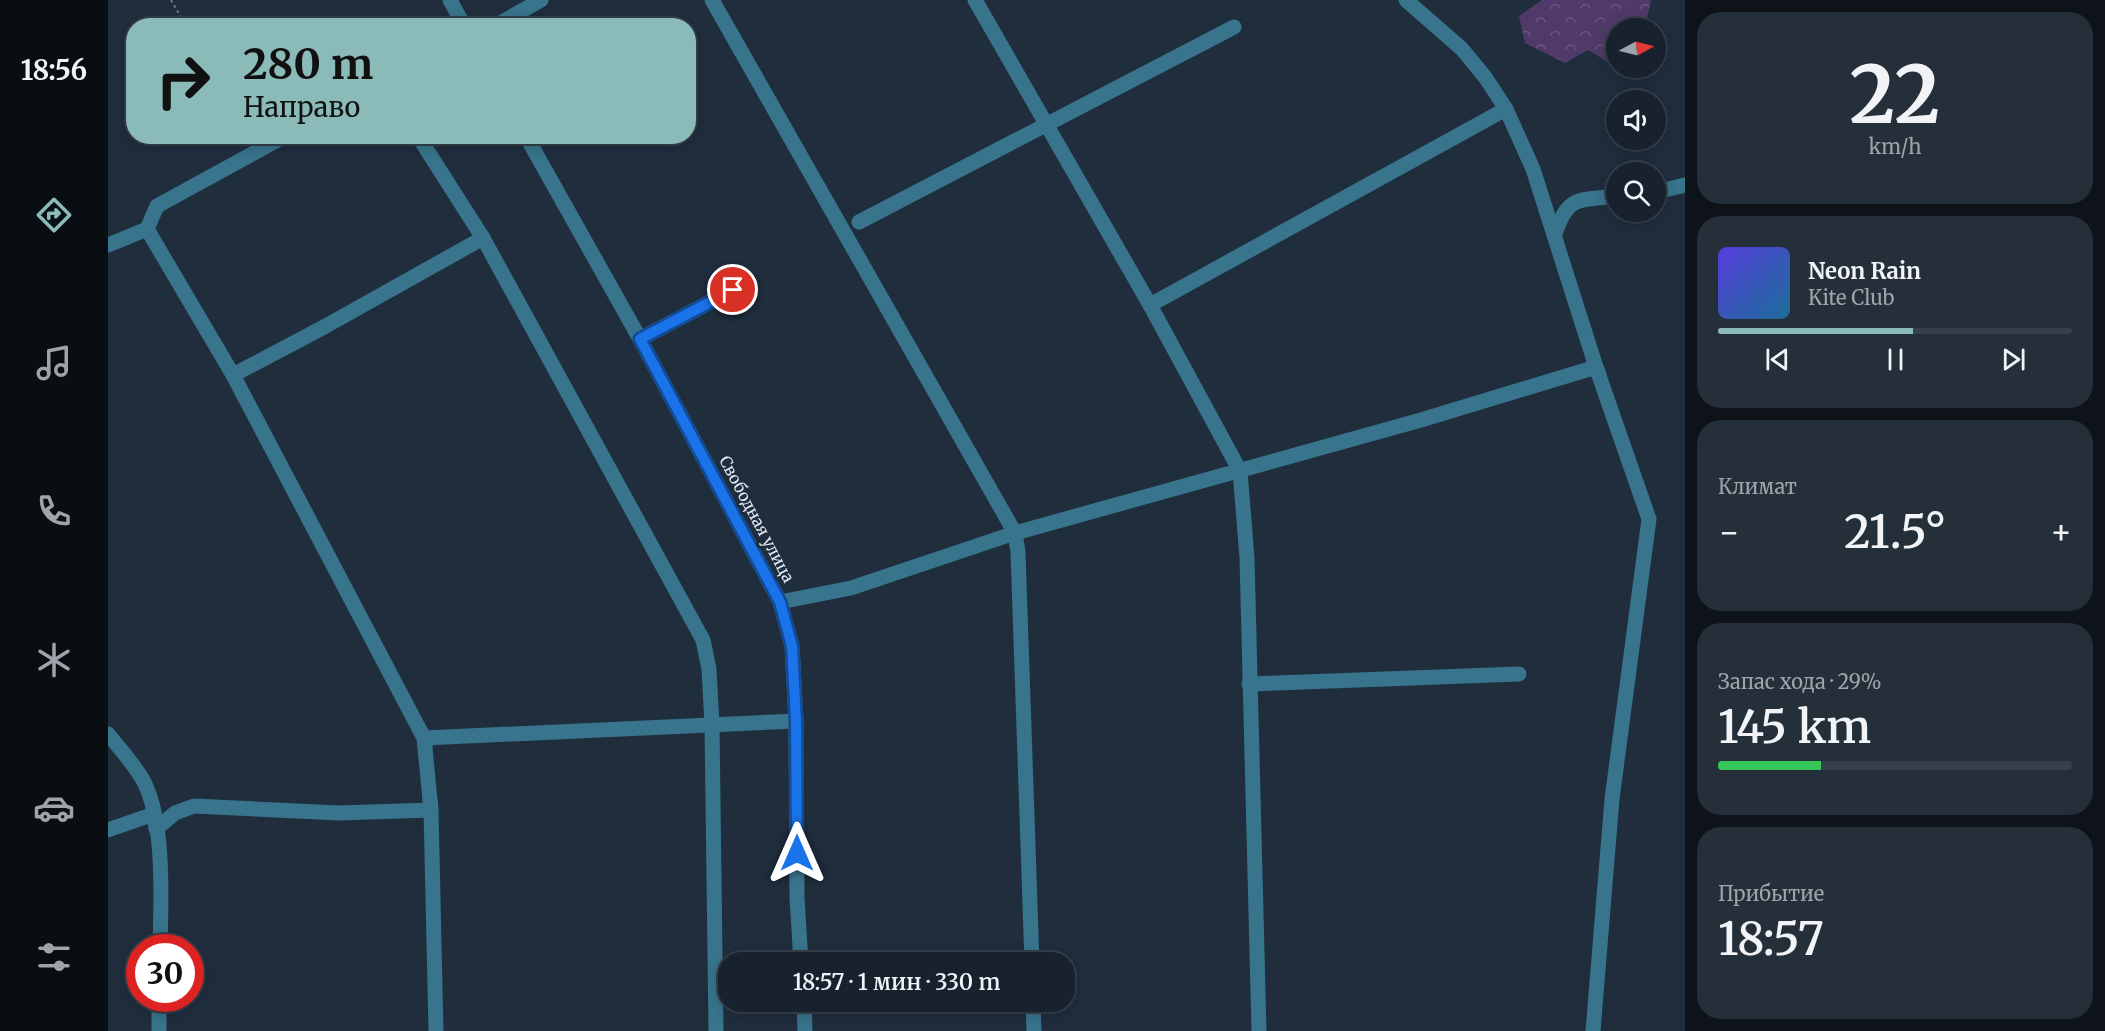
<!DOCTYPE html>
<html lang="ru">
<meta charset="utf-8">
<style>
body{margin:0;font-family:Merriweather,serif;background:#242f3a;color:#f1f3f6;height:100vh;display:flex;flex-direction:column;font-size:22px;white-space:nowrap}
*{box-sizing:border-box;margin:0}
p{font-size:20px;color:#9ea4aa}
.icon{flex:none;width:33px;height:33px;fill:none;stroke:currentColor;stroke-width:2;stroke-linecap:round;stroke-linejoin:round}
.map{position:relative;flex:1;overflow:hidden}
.panel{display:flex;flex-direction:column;gap:12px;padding:12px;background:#0d1319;width:420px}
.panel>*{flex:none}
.hud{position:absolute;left:18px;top:18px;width:570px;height:126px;border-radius:24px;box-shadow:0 3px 15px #0003,0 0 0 2px #363f4a;background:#8bbbb9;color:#111;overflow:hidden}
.needle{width:39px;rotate:83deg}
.fabs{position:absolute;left:1498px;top:18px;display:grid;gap:12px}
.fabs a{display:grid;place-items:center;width:60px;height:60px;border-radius:50%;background:#17222e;box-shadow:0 3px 15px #0003,0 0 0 2px #363f4a;font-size:30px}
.speed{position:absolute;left:18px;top:934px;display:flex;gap:12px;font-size:30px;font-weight:700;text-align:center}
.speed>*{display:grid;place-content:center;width:78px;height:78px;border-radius:50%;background:#17222e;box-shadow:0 3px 15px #0003,0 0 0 2px #363f4a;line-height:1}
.speed .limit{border:9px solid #d22;background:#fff;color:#111}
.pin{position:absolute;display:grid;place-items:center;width:51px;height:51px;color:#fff;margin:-26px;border:3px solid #fff;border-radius:50%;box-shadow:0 2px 6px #0007}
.me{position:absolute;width:66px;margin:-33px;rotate:0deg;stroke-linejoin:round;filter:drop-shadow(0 0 4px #0008)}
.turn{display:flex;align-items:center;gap:21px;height:126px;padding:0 18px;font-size:27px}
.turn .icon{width:78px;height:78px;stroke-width:2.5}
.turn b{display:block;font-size:42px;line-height:51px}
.big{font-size:45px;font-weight:600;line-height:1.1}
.panel .card{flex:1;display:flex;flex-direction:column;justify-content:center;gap:9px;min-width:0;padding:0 21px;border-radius:24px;background:#242f3a}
.panel .dial{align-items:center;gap:0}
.dial b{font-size:78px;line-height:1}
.song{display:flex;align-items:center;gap:18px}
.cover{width:72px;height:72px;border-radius:9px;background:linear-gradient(135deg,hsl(250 70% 55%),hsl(200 70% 35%))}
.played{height:6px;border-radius:3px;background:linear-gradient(90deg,#8bbbb9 55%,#363f4a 55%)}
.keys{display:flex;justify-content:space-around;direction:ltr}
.heat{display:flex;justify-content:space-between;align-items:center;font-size:33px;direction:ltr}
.charge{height:9px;border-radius:4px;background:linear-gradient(90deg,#34c759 29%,#363f4a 0)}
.trip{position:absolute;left:610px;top:952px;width:357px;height:60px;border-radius:24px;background:#17222e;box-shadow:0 3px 15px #0003,0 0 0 2px #363f4a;font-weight:600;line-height:60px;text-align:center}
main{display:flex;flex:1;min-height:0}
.menu{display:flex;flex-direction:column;width:108px;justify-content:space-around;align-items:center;background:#090e12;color:#9ea4aa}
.menu .icon{width:42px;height:42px}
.menu .selected{color:#8bbbb9}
.menu b{font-size:27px;color:#f1f3f6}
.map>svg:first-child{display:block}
.forest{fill:url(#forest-crowns)}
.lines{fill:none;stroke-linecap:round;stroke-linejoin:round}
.path{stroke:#6b7785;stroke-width:2;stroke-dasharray:3 3;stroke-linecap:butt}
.minor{stroke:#38748c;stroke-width:15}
.route-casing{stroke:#114b97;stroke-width:15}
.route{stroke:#1a73e8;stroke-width:10}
.labels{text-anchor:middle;stroke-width:6;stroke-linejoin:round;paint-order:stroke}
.street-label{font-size:16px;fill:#e0eaf5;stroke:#1f2d3d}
</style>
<main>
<nav class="menu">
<b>18:56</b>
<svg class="icon selected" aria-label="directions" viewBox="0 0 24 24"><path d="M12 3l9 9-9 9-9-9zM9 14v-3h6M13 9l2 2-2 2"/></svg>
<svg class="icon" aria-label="music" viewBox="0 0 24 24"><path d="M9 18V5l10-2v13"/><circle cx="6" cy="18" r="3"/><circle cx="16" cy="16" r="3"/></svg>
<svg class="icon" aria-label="phone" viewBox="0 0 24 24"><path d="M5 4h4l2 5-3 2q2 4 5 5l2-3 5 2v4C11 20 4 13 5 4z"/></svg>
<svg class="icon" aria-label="climate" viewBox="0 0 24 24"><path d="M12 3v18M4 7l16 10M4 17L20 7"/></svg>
<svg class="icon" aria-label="car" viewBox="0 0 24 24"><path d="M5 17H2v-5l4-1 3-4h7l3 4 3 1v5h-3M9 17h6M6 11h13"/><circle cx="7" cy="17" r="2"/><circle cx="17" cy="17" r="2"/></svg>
<svg class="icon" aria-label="filters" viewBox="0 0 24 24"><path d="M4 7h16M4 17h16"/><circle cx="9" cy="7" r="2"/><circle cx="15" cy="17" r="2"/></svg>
</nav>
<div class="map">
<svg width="1577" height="1031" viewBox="0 0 1577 1031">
<defs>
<pattern id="forest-crowns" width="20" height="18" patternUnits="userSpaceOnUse" patternTransform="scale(1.5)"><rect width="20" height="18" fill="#503a69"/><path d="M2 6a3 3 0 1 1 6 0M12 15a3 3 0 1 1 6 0" fill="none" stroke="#69577f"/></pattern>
</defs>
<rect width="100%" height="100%" fill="#1f2d3d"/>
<path class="forest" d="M1434 0H1543L1537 28H1509V58L1500 62 1480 50 1457 63 1417 43 1411 16Z"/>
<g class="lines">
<path class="path" d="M63 0 78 26"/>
<g class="minor">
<path d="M342 0 356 26"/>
<path d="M604 0 907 533 910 552 924 963"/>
<path d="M867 0 1042 305 1132 471 1139 558 1151 1031"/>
<path d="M1298 0 1354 49 1377 77 1398 109 1425 169 1488 367 1541 519 1504 799 1485 1031"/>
<path d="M387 26 433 0"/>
<path d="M310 136 375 238 595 640 601 669 604 725 608 1031"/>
<path d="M418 136 532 339 672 602 684 646 688 721 689 897 693 963"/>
<path d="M1548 192 1577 185"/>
<path d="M751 222 1126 27"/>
<path d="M39 229 125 375 316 738 323 810 328 1031"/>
<path d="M1447 234C1460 194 1472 201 1509 196"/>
<path d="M0 245 39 229 49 206 177 136"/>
<path d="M1042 305 1398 109"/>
<path d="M532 339 625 290"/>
<path d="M125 375 216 327 375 238"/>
<path d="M672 602 743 588 907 533 1313 420 1488 367 1491 375"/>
<path d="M1141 684 1411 674"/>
<path d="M0 734C12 749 27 765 36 782 57 823 53 902 52 948"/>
<path d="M317 747 316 738 688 721"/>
<path d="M0 830 46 814 48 829 67 813 86 806 231 813 323 810 322 800"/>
<path d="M696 1002 697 1031"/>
<path d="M925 1002 926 1031"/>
<path d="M51 1031V999"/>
</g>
</g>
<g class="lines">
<defs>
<path id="route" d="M625 290 532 339 672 602 684 646 688 721 689 853"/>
</defs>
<use href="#route" class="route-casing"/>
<use href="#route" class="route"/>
</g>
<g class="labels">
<g class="street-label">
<text transform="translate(649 519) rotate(62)" y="6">Свободная улица</text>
</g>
</g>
</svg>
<div class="fabs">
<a><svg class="needle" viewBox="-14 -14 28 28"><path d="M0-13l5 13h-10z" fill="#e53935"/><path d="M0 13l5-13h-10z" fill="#9ea4aa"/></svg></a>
<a><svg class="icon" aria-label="sound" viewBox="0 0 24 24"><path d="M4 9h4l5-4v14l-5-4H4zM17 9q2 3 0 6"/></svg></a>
<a><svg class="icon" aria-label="search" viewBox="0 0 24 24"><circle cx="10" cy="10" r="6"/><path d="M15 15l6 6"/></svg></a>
</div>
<div class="speed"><div class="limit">30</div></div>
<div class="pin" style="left:625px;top:290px;background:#d93025"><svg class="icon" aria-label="arrive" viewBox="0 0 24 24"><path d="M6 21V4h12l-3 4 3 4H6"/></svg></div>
<svg class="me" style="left:689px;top:853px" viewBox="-20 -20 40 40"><path d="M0-17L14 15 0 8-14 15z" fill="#1a73e8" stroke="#fff" stroke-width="4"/></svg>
<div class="trip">18:57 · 1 мин · 330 m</div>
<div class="hud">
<div class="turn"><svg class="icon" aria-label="right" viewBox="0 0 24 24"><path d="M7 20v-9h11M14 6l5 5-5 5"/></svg><div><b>280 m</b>Направо</div></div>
</div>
</div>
<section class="panel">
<div class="card dial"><b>22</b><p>km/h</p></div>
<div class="card">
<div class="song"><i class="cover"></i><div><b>Neon Rain</b><p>Kite Club</p></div></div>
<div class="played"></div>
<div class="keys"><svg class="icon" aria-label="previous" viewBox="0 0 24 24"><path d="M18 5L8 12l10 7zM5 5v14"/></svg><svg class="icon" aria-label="pause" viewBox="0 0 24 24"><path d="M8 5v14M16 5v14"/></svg><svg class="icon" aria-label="next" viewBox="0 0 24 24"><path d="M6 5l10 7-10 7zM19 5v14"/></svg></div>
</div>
<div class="card"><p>Климат</p>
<div class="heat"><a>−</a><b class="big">21.5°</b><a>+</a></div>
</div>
<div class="card"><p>Запас хода · 29%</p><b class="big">145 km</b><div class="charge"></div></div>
<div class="card"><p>Прибытие</p><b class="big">18:57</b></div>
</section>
</main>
